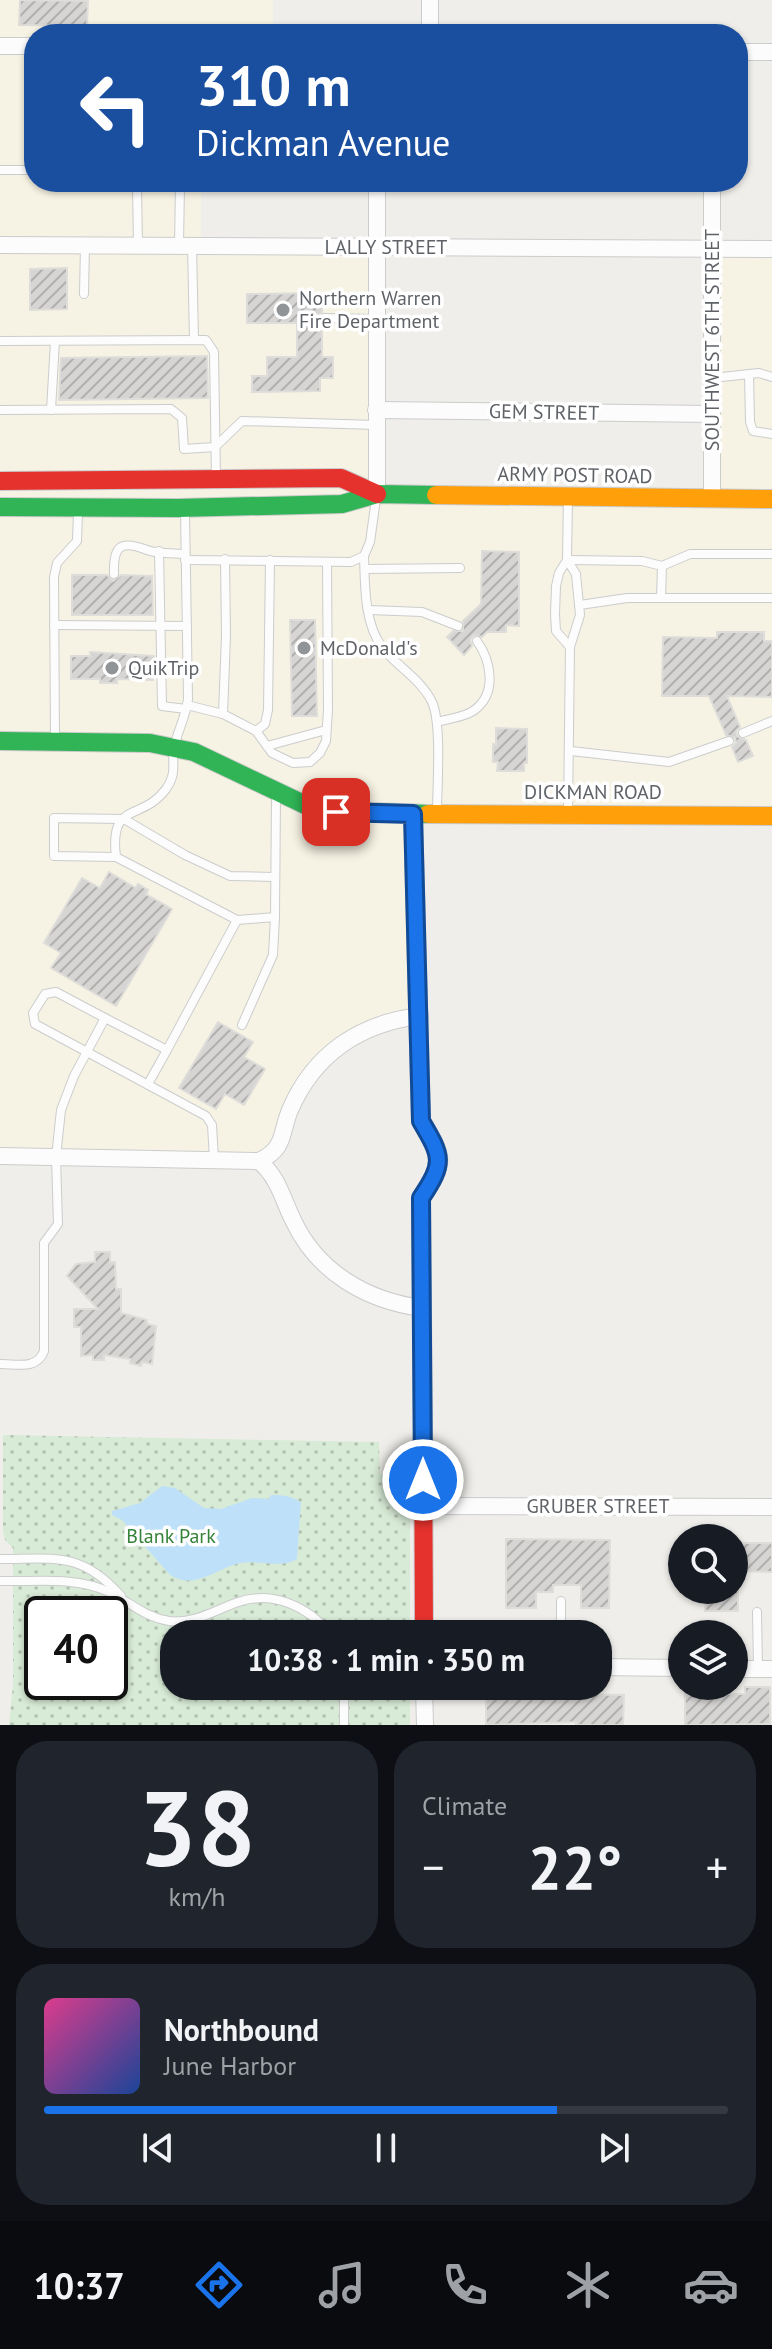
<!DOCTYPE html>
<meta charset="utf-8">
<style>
body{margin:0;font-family:"PT Sans",sans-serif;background:#20242c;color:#f1f3f6;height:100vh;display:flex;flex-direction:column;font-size:30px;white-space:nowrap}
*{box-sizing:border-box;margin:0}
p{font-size:26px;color:#9ea1a6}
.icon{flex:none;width:44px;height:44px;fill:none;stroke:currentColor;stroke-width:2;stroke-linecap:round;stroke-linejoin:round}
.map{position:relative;height:1725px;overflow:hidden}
.details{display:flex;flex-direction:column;gap:16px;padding:16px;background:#0d0f14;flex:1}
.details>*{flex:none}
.top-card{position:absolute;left:24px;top:24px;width:724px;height:168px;border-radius:32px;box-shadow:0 2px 6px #0004;background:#1a4fa0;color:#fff;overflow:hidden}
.buttons{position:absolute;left:668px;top:1524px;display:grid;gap:16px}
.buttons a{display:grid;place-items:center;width:80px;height:80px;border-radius:50%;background:#171b24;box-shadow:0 2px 6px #0004;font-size:40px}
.speed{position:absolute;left:24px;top:1596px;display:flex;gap:16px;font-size:40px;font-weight:700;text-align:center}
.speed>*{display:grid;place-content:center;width:104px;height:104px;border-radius:50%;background:#171b24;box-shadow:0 2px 6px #0004;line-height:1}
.speed .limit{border:4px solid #111;border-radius:12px;background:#fff;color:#111}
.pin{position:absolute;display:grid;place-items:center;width:68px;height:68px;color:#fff;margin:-34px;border-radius:16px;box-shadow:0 4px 12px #0006}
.me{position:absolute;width:88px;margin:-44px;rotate:0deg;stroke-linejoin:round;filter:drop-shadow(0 0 6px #0008)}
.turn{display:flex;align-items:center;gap:28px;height:168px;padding:0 40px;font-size:36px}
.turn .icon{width:104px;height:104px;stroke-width:2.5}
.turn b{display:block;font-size:56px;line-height:68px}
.big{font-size:60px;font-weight:800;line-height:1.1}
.details .widget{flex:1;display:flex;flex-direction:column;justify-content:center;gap:12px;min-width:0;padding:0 28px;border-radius:32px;background:#20242c}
.details .dial{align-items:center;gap:0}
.dial b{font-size:104px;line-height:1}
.song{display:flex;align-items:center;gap:24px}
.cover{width:96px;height:96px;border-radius:12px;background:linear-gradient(135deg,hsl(330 70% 55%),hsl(220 70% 35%))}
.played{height:8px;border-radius:4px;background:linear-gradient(90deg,#1a73e8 75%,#363941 75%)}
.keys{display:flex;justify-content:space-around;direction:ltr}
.heat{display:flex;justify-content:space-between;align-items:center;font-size:44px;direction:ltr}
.details .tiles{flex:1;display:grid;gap:16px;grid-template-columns:1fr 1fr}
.widget:last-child{grid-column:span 2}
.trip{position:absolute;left:160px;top:1620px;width:452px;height:80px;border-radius:32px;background:#171b24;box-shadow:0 2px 6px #0004;font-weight:800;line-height:80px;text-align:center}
.tabs{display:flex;height:128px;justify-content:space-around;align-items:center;background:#090b0e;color:#9ea1a6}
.tabs .icon{width:56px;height:56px}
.tabs .current{color:#1a73e8}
.tabs b{font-size:36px;color:#f1f3f6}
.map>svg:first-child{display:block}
.commercial{fill:#f7f3e4}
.park{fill:url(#park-dots);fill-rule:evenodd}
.water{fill:#bfe0f9}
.building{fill:url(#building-hatch);stroke:#deddd9;stroke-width:2}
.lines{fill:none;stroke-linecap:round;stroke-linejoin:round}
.lane-casing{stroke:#cbcccc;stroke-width:10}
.street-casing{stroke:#cbcccc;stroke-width:18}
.fast-casing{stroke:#cacacb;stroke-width:20}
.slow-casing{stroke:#cacacb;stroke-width:20}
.jam-casing{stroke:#cacacb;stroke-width:20}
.lane{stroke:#fdfcfc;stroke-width:8}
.street{stroke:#fdfcfc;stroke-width:16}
.fast{stroke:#30b455;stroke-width:18}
.slow{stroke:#ff9f0a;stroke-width:18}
.jam{stroke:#e5322d;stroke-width:18}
.route-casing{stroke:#114b97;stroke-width:20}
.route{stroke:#1a73e8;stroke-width:14}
.poi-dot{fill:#919496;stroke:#fff;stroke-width:3}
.labels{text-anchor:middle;stroke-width:7;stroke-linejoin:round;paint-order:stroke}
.street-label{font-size:20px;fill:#5f6368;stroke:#fff}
.poi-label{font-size:20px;fill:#5f6368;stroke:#fff;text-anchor:start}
.park-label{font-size:20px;fill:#348238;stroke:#fff}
</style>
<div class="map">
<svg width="772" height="1725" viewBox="0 0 772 1725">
<defs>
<pattern id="park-dots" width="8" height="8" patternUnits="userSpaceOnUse" patternTransform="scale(2)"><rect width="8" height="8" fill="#d8ebd6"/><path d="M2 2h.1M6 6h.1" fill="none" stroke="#b2c2b1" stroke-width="1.8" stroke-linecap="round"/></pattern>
<pattern id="building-hatch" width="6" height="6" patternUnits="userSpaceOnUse" patternTransform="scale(2)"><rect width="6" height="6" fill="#d6d5d3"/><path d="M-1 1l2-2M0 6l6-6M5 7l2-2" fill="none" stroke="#b1b0af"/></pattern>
</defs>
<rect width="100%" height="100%" fill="#efeeea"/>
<path class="commercial" d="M0 0H273V34H34V182H201V236L208 245 377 247V493L712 498V249H772V816L414 814 420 1016 331 1051 272 1155 0 1156Z"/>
<path class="park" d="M3 1435 379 1442 380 1474H410V1634H174V1686H410V1725H9L13 1685V1548L5 1540 3 1531ZM42 1614H110V1682H42Z"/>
<path class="water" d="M162 1486 175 1488 204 1508 221 1509 252 1498 269 1499 271 1495C284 1495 291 1496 301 1502L297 1559C283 1569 258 1560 241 1563 216 1568 195 1591 170 1575L122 1520 112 1515V1511L140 1503Z"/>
<g class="building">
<path d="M20 0 88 1 87 26 19 25Z"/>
<path d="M67 268V309L30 310V269Z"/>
<path d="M321 293 322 312 317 319 322 325V357H333V378H320V391L252 392V376H267V357H297V323H247V294Z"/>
<path d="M207 356 208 398 59 400 61 358Z"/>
<path d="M482 551 519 552V626L506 625V632H487L482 637 474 635 470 640 472 646 464 655 447 637 453 631H463V621L481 604Z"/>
<path d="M72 575H107L113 581 121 575 152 576 153 615H72Z"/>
<path d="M290 620H315L317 716H292Z"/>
<path d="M717 632H764V641H772V697L727 696 740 727 736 731 737 736 746 740 753 756 738 762 732 747 736 743 735 738 726 735 709 696H662L663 637 717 638Z"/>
<path d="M90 652 154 656 153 680 117 679V683H100V679H71V656H91Z"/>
<path d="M496 728 527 729V763H524V771H497L498 762H493V744L496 745Z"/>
<path d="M109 872 136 888 138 884 148 890 146 894 172 909 116 1006 51 968 61 953 44 943 82 878 100 888Z"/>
<path d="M218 1022 253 1042 244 1057 265 1069 244 1105 225 1094 216 1109 179 1088Z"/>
<path d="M95 1252H110V1262H115L116 1289H121V1313L147 1320V1324L156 1326 152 1364 142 1362 141 1366 130 1363V1359L104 1355V1360H93V1355L81 1356V1327H74V1309H98L67 1276 76 1264 95 1262Z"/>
<path d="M506 1539 610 1540 609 1608H581V1585H553V1592H536V1608H506Z"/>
<path d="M734 1543H772V1572L734 1571Z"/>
<path d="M706 1590H738V1611H705Z"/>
<path d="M544 1686H569V1694L624 1695 623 1725H576V1722L486 1725V1694H544Z"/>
<path d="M745 1687H770V1724L685 1725V1694H745Z"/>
</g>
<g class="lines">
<defs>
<g id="lane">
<path d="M0 170H34"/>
<path d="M134 182 137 187 138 245"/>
<path d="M176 182 180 185 179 245"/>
<path d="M192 245 194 340"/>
<path d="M84 294 85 246"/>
<path d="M324 318 377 319"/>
<path d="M0 341 206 340 214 352 216 479"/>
<path d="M749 374 750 422 753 431 772 434"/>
<path d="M712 378 759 373 772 377"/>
<path d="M0 410 171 409 182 418 184 449 215 447 242 421 376 425"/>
<path d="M51 410 55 341"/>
<path d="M568 498 567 560 559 573 556 586 555 614 556 631 570 647"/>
<path d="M159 551 162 706 186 709"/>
<path d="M364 556C365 585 364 623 382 647 396 666 421 679 432 702 442 724 437 786 437 813"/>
<path d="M185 560 351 562 364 556 370 542 376 499"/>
<path d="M567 560 576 574 580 615 570 647 568 813"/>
<path d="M567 560 642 561 662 566 690 554H772"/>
<path d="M365 569 460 568"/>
<path d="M114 574C113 545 121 540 147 550 158 554 174 553 185 554"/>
<path d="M661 598 662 566"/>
<path d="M580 605 627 598H772"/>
<path d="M369 610 422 612 458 626"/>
<path d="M54 625 187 626"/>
<path d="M187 705 223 714 256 731 265 724 268 710 270 560"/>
<path d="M223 714 226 636 225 559"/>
<path d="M437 722C448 719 464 717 473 711 498 694 491 661 477 641"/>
<path d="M256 731 272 753 293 763 310 762 320 753 326 741 328 710 327 562"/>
<path d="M743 733 772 721"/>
<path d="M55 741 54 577 57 563 77 541 78 511"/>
<path d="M267 746 326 730"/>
<path d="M571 751 669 762 729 741"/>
<path d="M116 857 54 856V818L124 819 185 855 230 876 274 877"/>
<path d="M237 920 275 917 276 795"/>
<path d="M105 1018 56 992 45 994 33 1013 35 1024 206 1116 212 1125 214 1159"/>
<path d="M242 1025 273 955 275 917"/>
<path d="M148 1084 167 1050"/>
<path d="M0 1364C17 1364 37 1370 44 1351V1243L58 1224 56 1157 61 1110 74 1076 105 1018 167 1050 237 920 116 857C109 800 142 822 166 789 178 772 171 763 174 747 178 730 186 716 188 699L185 511"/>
<path d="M0 1559C55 1559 81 1551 121 1596"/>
<path d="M0 1581C35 1582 76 1576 109 1592 130 1602 144 1617 169 1621 195 1624 215 1610 238 1602 273 1590 309 1607 330 1634"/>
<path d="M561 1601V1634"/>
<path d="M757 1612 758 1668"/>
<path d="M344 1725V1686"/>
</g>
<g id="street">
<path d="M430 0V34"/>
<path d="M0 46H34"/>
<path d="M738 52H772"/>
<path d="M377 182V494"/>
<path d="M712 182V499"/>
<path d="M0 245 772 249"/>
<path d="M376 410 712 414"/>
<path d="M0 1156 259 1161C286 1148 280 1134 290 1110 314 1054 360 1023 420 1016"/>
<path d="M259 1161C279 1178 282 1198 293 1220 317 1272 367 1301 422 1308"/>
<path d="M423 1506 772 1507"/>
<path d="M598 1667 682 1668"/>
<path d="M734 1669H772"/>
<path d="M424 1686 425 1725"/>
</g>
<g id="fast">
<path d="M0 507 178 508 342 504 377 494 436 495"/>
<path d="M0 741 150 743 194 752 316 810 428 814"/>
</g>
<g id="slow">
<path d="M436 495 772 499"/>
<path d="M413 814 421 1121C443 1157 445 1162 421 1198L423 1428"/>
<path d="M428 814 772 816"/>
</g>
<g id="jam">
<path d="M0 481 341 478 377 494"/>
<path d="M423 1428 424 1634"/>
</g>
</defs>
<use href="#lane" class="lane-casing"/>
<use href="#street" class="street-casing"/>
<use href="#fast" class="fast-casing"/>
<use href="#slow" class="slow-casing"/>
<use href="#jam" class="jam-casing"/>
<use href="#lane" class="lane"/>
<use href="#street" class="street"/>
<use href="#fast" class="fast"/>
<use href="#slow" class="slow"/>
<use href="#jam" class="jam"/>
</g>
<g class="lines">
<defs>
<path id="route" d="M336 812 413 814 421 1121C442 1157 445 1162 421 1198L423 1480"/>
</defs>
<use href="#route" class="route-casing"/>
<use href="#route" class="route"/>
</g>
<g class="poi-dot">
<circle cx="283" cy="310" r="8"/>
<circle cx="304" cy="648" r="8"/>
<circle cx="112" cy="668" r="8"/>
</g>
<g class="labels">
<g class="street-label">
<text x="386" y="254">LALLY STREET</text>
<text transform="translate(712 340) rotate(-90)" y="7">SOUTHWEST 6TH STREET</text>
<text transform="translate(544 412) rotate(1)" y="7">GEM STREET</text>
<text transform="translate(575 475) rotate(1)" y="7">ARMY POST ROAD</text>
<text x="593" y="799">DICKMAN ROAD</text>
<text x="598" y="1513">GRUBER STREET</text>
</g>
<g class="poi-label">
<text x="299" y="305">Northern Warren<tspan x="299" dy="23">Fire Department</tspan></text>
<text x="320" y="655">McDonald's</text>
<text x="128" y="675">QuikTrip</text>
</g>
<g class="park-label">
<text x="171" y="1543">Blank Park</text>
</g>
</g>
</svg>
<div class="buttons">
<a><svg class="icon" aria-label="search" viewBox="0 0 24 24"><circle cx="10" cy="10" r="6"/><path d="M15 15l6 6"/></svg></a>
<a><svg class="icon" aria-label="layers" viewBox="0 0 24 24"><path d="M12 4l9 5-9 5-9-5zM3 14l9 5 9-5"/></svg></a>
</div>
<div class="speed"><div class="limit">40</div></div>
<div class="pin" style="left:336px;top:812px;background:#d93025"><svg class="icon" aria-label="arrive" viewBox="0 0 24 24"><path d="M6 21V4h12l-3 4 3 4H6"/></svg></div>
<svg class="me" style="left:423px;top:1480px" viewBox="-20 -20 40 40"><circle r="17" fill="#1a73e8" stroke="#fff" stroke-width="3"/><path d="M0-11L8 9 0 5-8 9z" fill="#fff"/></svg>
<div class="trip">10:38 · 1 min · 350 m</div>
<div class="top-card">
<div class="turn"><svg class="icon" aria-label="left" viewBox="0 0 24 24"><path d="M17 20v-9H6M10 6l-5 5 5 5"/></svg><div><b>310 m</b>Dickman Avenue</div></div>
</div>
</div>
<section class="details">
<div class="tiles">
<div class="widget dial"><b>38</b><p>km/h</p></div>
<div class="widget"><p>Climate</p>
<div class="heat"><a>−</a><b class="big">22°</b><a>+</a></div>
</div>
<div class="widget">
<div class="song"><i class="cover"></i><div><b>Northbound</b><p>June Harbor</p></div></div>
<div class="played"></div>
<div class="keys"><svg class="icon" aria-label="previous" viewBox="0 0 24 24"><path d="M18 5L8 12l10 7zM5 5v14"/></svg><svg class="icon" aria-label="pause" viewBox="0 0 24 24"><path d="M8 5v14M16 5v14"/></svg><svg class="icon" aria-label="next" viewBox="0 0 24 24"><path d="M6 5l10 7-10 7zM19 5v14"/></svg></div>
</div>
</div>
</section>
<nav class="tabs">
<b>10:37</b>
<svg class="icon current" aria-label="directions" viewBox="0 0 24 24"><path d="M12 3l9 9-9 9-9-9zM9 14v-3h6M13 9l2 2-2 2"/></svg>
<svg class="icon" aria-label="music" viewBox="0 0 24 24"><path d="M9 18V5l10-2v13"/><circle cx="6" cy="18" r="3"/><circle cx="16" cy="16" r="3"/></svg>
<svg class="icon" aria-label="phone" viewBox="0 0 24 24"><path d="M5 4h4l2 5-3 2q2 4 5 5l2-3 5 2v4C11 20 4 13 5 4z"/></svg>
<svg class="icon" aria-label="climate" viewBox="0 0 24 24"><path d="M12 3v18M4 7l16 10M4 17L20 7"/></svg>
<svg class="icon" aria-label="car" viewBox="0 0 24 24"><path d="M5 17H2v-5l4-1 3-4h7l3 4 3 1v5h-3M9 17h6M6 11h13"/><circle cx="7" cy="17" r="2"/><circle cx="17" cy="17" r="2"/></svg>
</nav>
